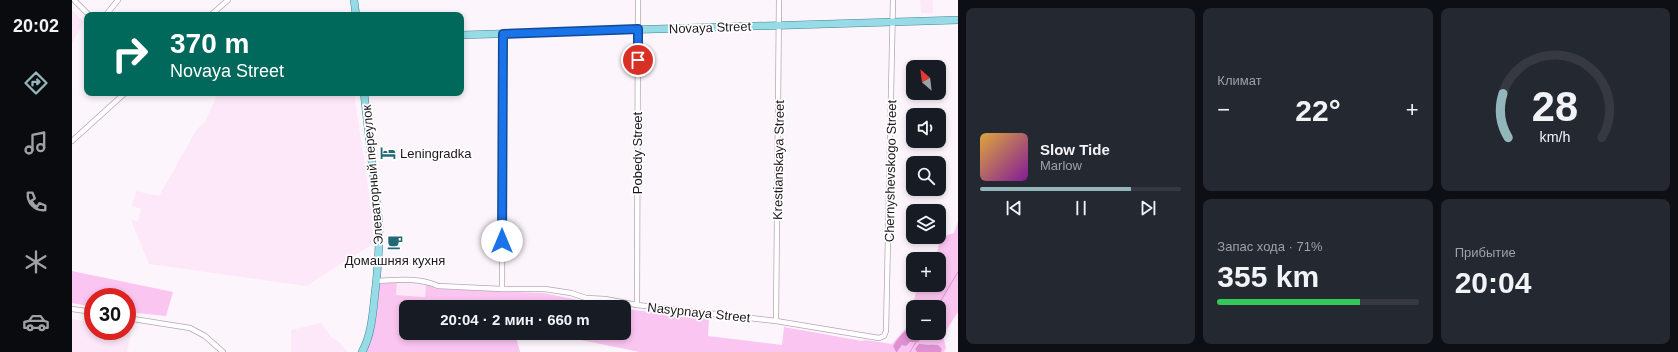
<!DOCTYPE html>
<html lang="ru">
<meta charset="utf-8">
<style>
body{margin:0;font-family:Arial,sans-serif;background:#242831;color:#f1f3f6;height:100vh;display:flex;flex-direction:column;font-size:15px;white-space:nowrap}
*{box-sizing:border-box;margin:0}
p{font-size:13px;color:#9ea1a6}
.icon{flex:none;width:22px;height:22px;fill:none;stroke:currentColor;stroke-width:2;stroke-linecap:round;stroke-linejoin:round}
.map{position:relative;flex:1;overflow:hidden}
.panel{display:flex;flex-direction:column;gap:8px;padding:8px;background:#0d0f14;width:720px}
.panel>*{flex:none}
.guide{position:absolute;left:12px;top:12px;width:380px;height:84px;border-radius:8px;box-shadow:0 2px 6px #0003;background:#00695c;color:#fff;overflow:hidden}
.needle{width:26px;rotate:332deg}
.tools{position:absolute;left:834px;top:60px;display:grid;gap:8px}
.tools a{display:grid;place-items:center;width:40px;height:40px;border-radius:8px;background:#171b24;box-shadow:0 2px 6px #0003;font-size:20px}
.speed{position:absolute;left:12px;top:288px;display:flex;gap:8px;font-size:20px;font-weight:700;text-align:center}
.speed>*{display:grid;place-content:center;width:52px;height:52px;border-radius:50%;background:#171b24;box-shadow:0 2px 6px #0003;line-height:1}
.speed .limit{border:6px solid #d22;background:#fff;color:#111}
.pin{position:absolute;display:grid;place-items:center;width:34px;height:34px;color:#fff;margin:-17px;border:2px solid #fff;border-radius:50%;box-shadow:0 1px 4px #0007}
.me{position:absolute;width:44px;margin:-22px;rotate:0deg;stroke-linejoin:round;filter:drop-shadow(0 0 3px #0008)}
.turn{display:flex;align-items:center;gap:14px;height:84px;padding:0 20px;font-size:18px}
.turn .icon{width:52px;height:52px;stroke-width:2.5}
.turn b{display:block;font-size:28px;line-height:34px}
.big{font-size:30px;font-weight:600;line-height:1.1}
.panel .tile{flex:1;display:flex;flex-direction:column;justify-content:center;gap:6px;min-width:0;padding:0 14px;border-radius:8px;background:#242831}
.panel .dial{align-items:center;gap:0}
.dial svg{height:104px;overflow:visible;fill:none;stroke:#363941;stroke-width:7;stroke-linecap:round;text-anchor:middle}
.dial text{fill:#f1f3f6;stroke:none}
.song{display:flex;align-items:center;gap:12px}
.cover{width:48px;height:48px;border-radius:6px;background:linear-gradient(135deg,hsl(40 70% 55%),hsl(290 70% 35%))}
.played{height:4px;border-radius:2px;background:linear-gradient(90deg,#93b5bc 75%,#363941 75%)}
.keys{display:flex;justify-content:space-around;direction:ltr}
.heat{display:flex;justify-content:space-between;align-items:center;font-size:22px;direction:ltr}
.charge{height:6px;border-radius:3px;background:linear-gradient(90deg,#34c759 71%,#363941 0)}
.panel .tiles{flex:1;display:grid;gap:8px;grid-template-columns:repeat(3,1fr)}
.tile:first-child{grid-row:span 2}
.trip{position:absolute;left:327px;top:300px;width:232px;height:40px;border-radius:8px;background:#171b24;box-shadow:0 2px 6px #0003;font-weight:600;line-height:40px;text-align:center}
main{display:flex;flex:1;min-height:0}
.dock{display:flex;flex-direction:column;width:72px;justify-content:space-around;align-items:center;background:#090b0e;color:#9ea1a6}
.dock .icon{width:28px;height:28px}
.dock .active{color:#93b5bc}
.dock b{font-size:18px;color:#f1f3f6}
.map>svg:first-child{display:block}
.built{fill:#fde8f9}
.green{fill:#fac5f0}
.water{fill:#df91d3}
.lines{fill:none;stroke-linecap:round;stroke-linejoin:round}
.stream{stroke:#df91d3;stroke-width:1}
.street-casing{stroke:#b8a5b4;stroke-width:6}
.primary-casing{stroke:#3f8695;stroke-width:8}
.street{stroke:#fff;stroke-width:4.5}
.primary{stroke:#97dbe6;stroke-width:7}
.route-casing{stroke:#114b97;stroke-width:10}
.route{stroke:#1a73e8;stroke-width:7}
.labels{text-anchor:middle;stroke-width:3.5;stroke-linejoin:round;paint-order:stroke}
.street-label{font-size:13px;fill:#1d161b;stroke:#fff}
.poi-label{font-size:13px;fill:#1d161b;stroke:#fff;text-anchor:start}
</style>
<main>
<nav class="dock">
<b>20:02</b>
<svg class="icon active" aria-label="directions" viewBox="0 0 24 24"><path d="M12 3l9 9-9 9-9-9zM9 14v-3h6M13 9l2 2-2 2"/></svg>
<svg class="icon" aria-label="music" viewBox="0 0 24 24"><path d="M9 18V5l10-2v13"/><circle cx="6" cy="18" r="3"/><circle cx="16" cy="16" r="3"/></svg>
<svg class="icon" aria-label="phone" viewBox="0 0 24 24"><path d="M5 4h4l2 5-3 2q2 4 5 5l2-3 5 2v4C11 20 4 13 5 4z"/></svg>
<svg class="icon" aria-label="climate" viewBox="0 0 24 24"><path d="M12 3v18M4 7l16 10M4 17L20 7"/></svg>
<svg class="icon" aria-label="car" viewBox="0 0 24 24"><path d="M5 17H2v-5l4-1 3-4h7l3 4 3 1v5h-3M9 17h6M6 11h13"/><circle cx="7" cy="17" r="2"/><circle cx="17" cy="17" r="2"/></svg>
</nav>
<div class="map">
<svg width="886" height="352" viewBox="0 0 886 352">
<rect width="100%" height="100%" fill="#fdf5fc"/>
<g class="built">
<path d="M848 0H861V13H849Z"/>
<path d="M0 10 12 22 0 44Z"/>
<path d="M146 93H282L304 242 234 286 77 264 59 220 66 221 69 209 60 206 64 191 87 196 125 129 133 122Z"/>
<path d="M325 282 354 284 353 297 324 295Z"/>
<path d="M0 319 21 323V331H55V323L61 324 55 352H0Z"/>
<path d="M249 323 259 337 266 341 276 352H219V330Z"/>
</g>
<g class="green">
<path d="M886 222V312L871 335 874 348 872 352H869L870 349 857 344H847L845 352H825L830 345C839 341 843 342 852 337V333H867V307H841V326C832 330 826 338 821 346L824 352H568L474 333H552V309L637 318 636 336 710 345 712 327 790 341 793 340 820 344 834 328V322L838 306 843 297 845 285H867V259H864C867 246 865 237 882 233Z"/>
<path d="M0 271 101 292 94 316 55 312V297H21V307L0 303Z"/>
<path d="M325 282 324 295 353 297 354 284 365 289 472 293 539 307H334V333H443L448 352H293L307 284Z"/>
</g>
<g class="water">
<path d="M841 326V333H852V337L846 342H838L834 346 830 345 825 352H824L821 346C826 338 832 330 841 326Z"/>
<path d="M847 344 866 345 870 349 869 352H845L843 349Z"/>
</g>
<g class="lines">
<g class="stream">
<path d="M865 307 886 272"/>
<path d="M838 352 844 342"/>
</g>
<defs>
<g id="street">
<path d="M2 0 17 15"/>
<path d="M34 15 46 0"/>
<path d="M139 15 156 0"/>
<path d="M0 141 53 93"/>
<path d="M304 281C325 280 347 277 366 286L430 289H473L499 293 514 298 533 299 565 305 704 321 807 338 812 336 814 331 821 0"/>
<path d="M430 289 431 34"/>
<path d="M565 305 566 0"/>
<path d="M0 309 21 312"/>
<path d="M55 318 118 328 133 336 151 352"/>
<path d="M704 321 707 0"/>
</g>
<g id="primary">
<path d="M282 0 284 15"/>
<path d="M389 35 886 20"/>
<path d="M290 352C301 332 301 307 304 285 306 264 308 243 307 223L292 93"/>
</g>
</defs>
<use href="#street" class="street-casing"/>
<use href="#primary" class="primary-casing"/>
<use href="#street" class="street"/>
<use href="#primary" class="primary"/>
</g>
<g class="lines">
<defs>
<path id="route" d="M430 241 431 34 566 29V60"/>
</defs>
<use href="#route" class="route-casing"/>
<use href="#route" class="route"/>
</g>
<defs>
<symbol id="hotel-bare" viewBox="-9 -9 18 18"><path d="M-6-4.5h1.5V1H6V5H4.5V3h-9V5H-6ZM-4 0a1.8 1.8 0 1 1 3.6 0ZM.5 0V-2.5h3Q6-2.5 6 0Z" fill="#206975" stroke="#fff" stroke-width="2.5" paint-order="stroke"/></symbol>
<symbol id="cafe-bare" viewBox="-9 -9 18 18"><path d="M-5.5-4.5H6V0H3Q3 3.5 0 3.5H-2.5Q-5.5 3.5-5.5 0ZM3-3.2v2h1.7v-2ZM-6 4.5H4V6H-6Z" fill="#206975" stroke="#fff" stroke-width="2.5" paint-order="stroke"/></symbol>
</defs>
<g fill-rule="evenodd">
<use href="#hotel-bare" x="305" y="142" width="22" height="22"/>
<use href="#cafe-bare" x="312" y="231" width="22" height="22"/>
</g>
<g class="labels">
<g class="street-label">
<text transform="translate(638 27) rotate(-2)" y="5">Novaya Street</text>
<text transform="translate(565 153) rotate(-90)" y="5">Pobedy Street</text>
<text transform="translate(706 160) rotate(-89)" y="5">Krestianskaya Street</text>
<text transform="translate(818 171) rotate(-89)" y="5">Chernyshevskogo Street</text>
<text transform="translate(300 175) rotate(-95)" y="5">Элеваторный переулок</text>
<text transform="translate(627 312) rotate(6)" y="5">Nasypnaya Street</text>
</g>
<g class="poi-label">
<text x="328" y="158">Leningradka</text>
<text x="323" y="265" text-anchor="middle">Домашняя кухня</text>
</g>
</g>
</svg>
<div class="tools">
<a><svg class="needle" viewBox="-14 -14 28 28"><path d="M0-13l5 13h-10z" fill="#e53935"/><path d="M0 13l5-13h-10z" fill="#9ea1a6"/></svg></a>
<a><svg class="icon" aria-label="sound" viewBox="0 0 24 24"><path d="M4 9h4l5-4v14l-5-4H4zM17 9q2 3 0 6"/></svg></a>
<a><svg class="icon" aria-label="search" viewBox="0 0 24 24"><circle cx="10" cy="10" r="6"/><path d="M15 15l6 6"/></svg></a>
<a><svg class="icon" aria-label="layers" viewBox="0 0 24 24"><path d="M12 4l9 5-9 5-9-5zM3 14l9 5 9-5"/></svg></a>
<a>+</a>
<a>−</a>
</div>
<div class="speed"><div class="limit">30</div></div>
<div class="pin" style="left:566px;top:60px;background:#d93025"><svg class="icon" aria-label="arrive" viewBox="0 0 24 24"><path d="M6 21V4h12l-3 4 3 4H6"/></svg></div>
<svg class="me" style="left:430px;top:241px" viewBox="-20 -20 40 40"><circle r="19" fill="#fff"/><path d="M0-13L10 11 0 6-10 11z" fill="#1a73e8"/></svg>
<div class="trip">20:04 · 2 мин · 660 m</div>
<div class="guide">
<div class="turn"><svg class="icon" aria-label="right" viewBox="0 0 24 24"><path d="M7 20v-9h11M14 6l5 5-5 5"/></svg><div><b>370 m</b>Novaya Street</div></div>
</div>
</div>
<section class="panel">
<div class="tiles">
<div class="tile">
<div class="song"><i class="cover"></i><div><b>Slow Tide</b><p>Marlow</p></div></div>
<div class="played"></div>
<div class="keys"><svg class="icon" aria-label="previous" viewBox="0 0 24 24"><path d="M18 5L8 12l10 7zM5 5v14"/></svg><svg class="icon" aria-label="pause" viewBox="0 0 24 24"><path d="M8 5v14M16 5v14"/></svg><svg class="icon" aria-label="next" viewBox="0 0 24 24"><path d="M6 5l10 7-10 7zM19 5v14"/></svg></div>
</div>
<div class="tile"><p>Климат</p>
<div class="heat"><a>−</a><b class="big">22°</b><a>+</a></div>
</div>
<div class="tile dial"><svg viewBox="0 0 100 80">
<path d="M14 69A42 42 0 1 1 86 69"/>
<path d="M14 69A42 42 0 0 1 10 35" stroke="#93b5bc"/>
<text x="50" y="56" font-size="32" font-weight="700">28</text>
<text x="50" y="72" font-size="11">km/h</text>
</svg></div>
<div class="tile"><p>Запас хода · 71%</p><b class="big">355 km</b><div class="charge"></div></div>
<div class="tile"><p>Прибытие</p><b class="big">20:04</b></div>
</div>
</section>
</main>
